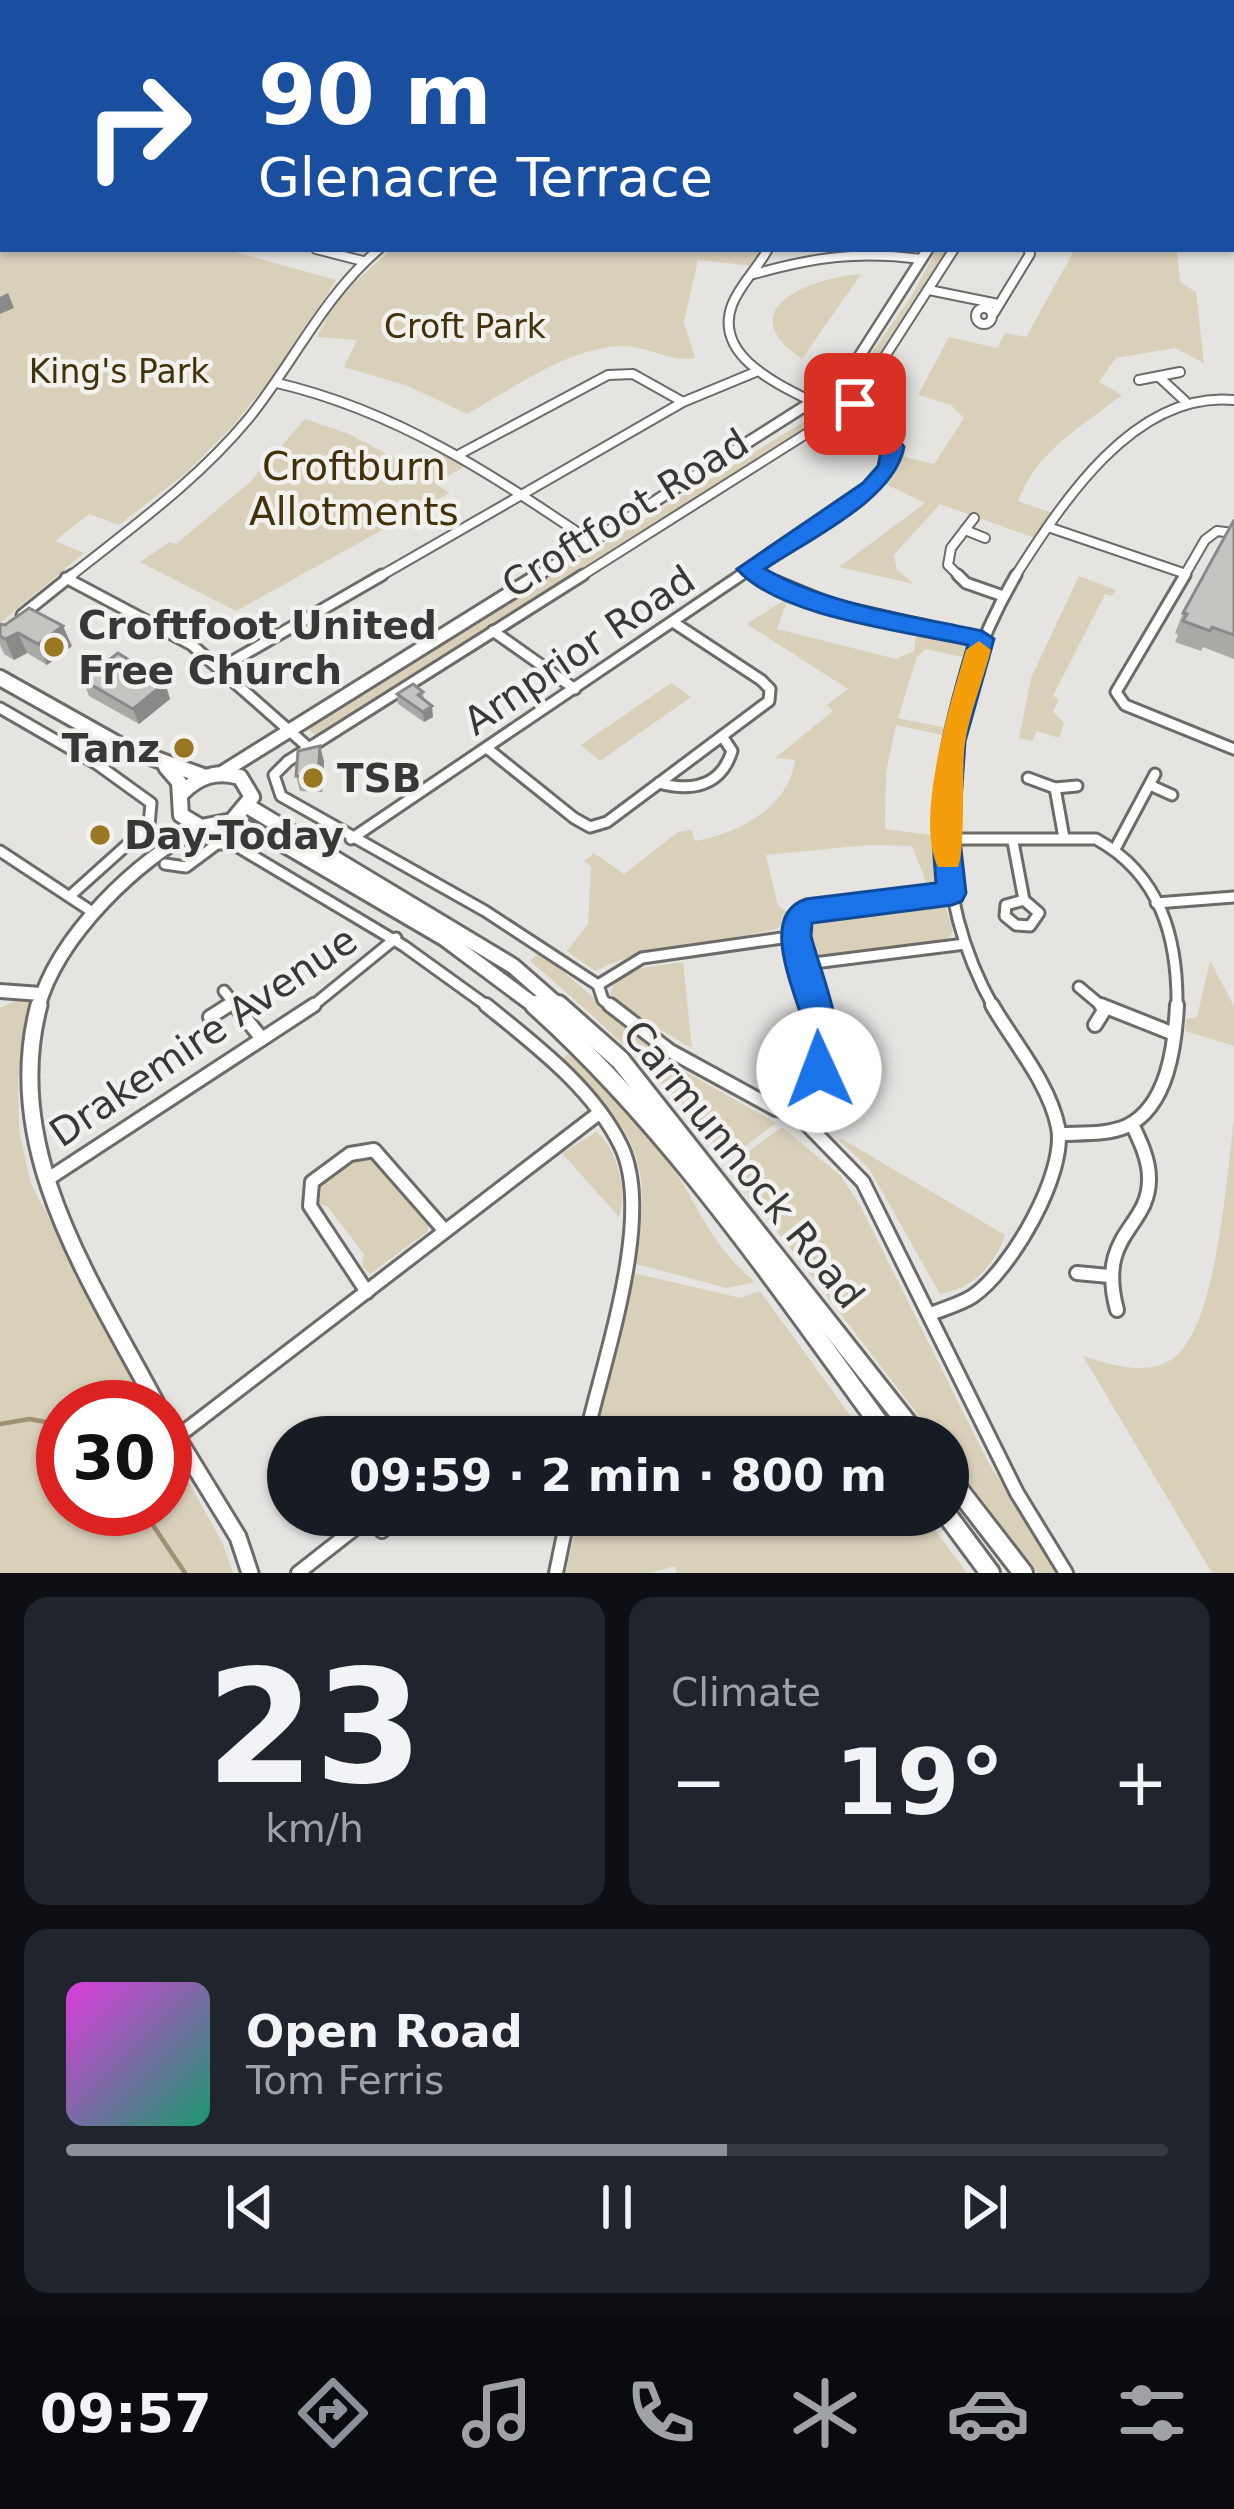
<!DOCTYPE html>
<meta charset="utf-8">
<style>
body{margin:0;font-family:"DejaVu Sans",sans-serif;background:#20242c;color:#f1f3f6;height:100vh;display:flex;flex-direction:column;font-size:45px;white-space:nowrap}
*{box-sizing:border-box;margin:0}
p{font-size:39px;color:#9ea1a6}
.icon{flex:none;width:66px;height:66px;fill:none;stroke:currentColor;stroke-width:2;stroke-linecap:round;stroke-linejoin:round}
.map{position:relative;height:1573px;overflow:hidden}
.panel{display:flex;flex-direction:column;gap:24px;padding:24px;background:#0d0f14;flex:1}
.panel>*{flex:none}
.guide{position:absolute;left:0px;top:0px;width:1236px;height:252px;box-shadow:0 3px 9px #0004;background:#1a4fa0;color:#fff;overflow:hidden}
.speed{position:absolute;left:36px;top:1380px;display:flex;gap:24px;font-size:60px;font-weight:700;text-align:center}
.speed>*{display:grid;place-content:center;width:156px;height:156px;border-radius:50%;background:#171b24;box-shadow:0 3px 9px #0004;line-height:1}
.speed .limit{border:18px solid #d22;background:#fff;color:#111}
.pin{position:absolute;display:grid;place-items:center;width:102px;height:102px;color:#fff;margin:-51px;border-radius:24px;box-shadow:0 6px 18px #0006}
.me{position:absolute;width:132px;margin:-66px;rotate:358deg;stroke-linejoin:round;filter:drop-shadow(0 0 9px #0008)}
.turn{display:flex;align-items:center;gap:42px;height:252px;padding:0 60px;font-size:54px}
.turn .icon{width:156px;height:156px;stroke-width:2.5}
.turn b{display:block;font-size:84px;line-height:102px}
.big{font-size:90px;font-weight:700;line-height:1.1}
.panel .card{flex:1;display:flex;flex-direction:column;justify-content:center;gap:18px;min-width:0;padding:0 42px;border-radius:24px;background:#20242c}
.panel .dial{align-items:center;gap:0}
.dial b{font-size:156px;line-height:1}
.song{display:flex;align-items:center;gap:36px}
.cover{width:144px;height:144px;border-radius:18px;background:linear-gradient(135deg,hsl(300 70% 55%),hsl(160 70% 35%))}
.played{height:12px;border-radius:6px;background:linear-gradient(90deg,#8c9099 60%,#363941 60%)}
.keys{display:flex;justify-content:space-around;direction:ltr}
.heat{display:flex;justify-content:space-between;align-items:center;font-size:66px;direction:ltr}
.panel .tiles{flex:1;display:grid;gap:24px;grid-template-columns:1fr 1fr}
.card:last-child{grid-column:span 2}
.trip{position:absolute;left:267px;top:1416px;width:702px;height:120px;border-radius:60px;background:#171b24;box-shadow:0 3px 9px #0004;font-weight:700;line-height:120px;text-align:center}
.menu{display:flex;height:192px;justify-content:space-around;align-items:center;background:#090b0e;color:#9ea1a6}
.menu .icon{width:84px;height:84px}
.menu .selected{color:#8c9099}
.menu b{font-size:54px;color:#f1f3f6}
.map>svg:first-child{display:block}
.green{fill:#d9d0ba}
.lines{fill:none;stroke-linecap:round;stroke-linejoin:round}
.stream-far1{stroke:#9e9173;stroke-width:3}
.stream{stroke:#9e9173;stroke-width:4.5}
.minor-far3-casing{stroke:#6c6b68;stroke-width:8}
.minor-far2-casing{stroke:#6c6b68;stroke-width:12}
.minor-far1-casing{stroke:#6c6b68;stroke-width:15}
.minor-casing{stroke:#6c6b68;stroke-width:18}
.tertiary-far3-casing{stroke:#6c6b68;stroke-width:10}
.tertiary-far2-casing{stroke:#6c6b68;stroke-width:14}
.tertiary-far1-casing{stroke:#6c6b68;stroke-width:18}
.tertiary-casing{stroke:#6c6b68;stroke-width:21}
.secondary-far2-casing{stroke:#6c6b68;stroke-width:10}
.secondary-far1-casing{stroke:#6c6b68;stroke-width:20}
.secondary-casing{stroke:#6c6b68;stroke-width:24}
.minor-far3{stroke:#fff;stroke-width:4.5}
.minor-far2{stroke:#fff;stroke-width:8}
.minor-far1{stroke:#fff;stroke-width:9}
.minor{stroke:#fff;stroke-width:12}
.tertiary-far3{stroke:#fff;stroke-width:8}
.tertiary-far2{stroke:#fff;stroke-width:9}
.tertiary-far1{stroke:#fff;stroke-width:12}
.tertiary{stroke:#fff;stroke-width:15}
.secondary-far2{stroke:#fff;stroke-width:8}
.secondary-far1{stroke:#fff;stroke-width:14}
.secondary{stroke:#fff;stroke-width:18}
.rail-casing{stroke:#8b8a88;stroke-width:6}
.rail{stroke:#f2f1ee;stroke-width:3;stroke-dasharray:4.5;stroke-linecap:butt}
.wall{fill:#a9a9a6}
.shaded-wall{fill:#8a8987}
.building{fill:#c5c4c1;stroke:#8a8987;stroke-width:3}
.route{fill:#1a73e8;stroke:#114b97;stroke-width:3}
.slow{fill:#f59e0b}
.poi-dot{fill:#987821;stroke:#f2f1ee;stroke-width:4.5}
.labels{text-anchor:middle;stroke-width:9;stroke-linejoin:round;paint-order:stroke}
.far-park-label{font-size:33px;fill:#423209;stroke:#f2f1ee}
.park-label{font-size:39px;fill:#423209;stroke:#f2f1ee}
.street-label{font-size:39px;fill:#383837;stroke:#f2f1ee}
.poi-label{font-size:39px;font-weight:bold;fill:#383837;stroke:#f2f1ee;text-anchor:start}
</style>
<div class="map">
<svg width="1234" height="1573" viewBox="0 0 1234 1573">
<rect width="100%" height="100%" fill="#e5e4e1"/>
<g class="green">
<path d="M0 190 3 249H224L336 280 283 363 232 427 186 473 119 525 89 514 55 541 84 553 0 623Z"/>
<path d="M392 249H754L763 250 753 266 698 260 684 322 695 358C671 363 648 346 622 346 567 348 514 388 467 414L408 386 344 367 357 340 317 337 338 297Z"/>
<path d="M937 249H950L851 401 325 732 315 735 306 727 805 421 849 385 911 297Z"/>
<path d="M1075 249H1177L1180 282 1196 292 1204 363 1175 348 1116 358 1099 382 1122 395C1085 424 1037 450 1018 501L1052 513 1035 538 940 504 894 555 897 570 914 584 839 567 925 503 885 484 902 456 934 464 964 418 951 405 918 395 949 337 997 348 1005 333 1026 337Z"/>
<path d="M861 274 802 359C728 308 811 278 861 274Z"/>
<path d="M305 419 349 434 415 469 449 451 469 464 435 483 449 493 236 611 140 562 170 542 176 544 249 483Z"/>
<path d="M1079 576 1116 590 1112 596 1105 594 1053 696 1059 699 1053 712 1064 723 1059 738 1037 731 1032 741 1019 738 1031 678Z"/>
<path d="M789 597 777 629 896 659 914 651 917 630 969 644 962 657 926 649 917 657 898 718 947 728 946 736 896 725 886 772 885 829 937 836 935 871 941 881 928 887 912 846 867 845 766 855 778 906 788 913 782 927C718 945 655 941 595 971L567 951 588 924 591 866 584 861 594 853 624 874 678 832 692 830 695 841C738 834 789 807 795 760L775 758 833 711 827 705 848 689 747 624Z"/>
<path d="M671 683 691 697 600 761 581 745Z"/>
<path d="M936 899 946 908 953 931 945 943 823 959 814 954 805 925 812 914Z"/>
<path d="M540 952 672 1064 776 1123 727 1160C673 1087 599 1020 530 961Z"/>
<path d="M1210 961 1234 1006V1046L1185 1031 1186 1019 1197 1017Z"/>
<path d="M683 962 692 1048 636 1016 610 994 615 980 641 968Z"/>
<path d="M17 1000 29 1001 30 1010 18 1079 19 1130 31 1184 149 1407H63V1509H165V1439L223 1544 233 1573H0V1008Z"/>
<path d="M833 1050 840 1055 854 1099 837 1130 813 1115Z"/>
<path d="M569 1053C609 1092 656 1137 684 1186 709 1228 716 1248 755 1282L727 1288 636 1264C652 1157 639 1135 561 1061Z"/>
<path d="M1234 1121V1573H1212L1083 1356C1111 1365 1155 1379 1179 1353 1218 1313 1226 1178 1234 1121Z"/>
<path d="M782 1127 841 1176 861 1207 988 1462 1060 1573H1037L948 1454V1437H935L747 1192 745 1154Z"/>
<path d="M596 1132C617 1146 628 1194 619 1217L562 1153Z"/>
<path d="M842 1139 1005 1235C994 1266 974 1288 940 1294L870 1170 839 1140Z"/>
<path d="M366 1153 381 1160 380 1170 428 1225V1231L370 1274 362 1266 364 1254 327 1206 317 1204 313 1197 316 1187Z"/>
<path d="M629 1272 741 1298 760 1291 866 1437H594Z"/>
<path d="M578 1515H924L967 1573H677L675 1566 650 1573H566Z"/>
</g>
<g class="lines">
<path class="stream-far1" d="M853 0 860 3"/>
<g class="stream">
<path d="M0 1424 29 1419 63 1425"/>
<path d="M142 1509 185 1573"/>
</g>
<defs>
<g id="minor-far3">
<path d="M15 0 20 3"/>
<path d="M598 0 612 3"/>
<path d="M734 0 748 3"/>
<path d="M842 0 846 3"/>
<path d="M871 0 879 3"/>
<path d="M1062 0H1081"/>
<path d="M1229 0 1234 2"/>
<path d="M822 2 835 0"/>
<path d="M161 3 173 0"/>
<path d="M369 3 380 0"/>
<path d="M982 3 992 0"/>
<path d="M316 249 322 251"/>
</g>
<g id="minor-far2">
<path d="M316 249 363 261"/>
<path d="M768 249C758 268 740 284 732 305 713 356 779 385 815 403"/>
<path d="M754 274C816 257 856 251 921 259"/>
<path d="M929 290 998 304"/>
<circle cx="984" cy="316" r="8"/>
<path d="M994 313 1030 254 1028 249"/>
<path d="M1159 377 1185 401"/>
<path d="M1139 380 1180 372"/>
<path d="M277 383C397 411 491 474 592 542"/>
<path d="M460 454 608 375 633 374 683 402"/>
<path d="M1051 528 1186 574"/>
<path d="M965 530 985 538"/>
<path d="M749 569 766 578"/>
<path d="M68 578C131 528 198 480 249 418 294 362 323 297 379 249"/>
<path d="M377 578 683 402 758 371"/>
<path d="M578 578 855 403 954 249"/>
<path d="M737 578 871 487 889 468 893 447 874 417 855 403"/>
<path d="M961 578 948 565 951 548 974 518"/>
<path d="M1014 578C1062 503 1134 390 1234 400"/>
<path d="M1183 578 1205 540 1217 531 1234 533"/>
</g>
<g id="minor-far1">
<path d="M583 575 288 761 274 775 281 796 485 911 598 985 603 1000 614 1008"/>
<path d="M760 575 833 605 982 639"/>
<path d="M958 575 966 583 1003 596"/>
<path d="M1185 575 1116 692 1125 705 1234 749"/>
<path d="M66 578 192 645 309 748"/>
<path d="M22 615 72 575"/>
<path d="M493 631 575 689"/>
<path d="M219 669 382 575"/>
<path d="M0 708 97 764 151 803 149 825 70 896"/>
<path d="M488 749 574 818 590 827 607 822 769 701 770 689 761 680 673 622"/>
<path d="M1028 778 1055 788 1077 786"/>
<path d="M659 783C692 792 721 786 732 751L722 736"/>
<path d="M1152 786 1172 795"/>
<path d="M1055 788 1064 838"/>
<path d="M351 839 741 575"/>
<path d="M949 839H1096C1161 875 1178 938 1177 1008"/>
<path d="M1013 842 1024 900"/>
<path d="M1115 849 1155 774"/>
<path d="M0 851 94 913"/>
<path d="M165 864 186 867 217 844H233L404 946 490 1008"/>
<path d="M952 893 806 911 798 917 796 936 806 964 965 944"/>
<path d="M1024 900 1039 913 1030 926 1016 925 1005 916 1006 905Z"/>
<path d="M1156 903 1234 897"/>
<path d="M806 964 817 1008"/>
<path d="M598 985 642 958 796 936"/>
<path d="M1079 987 1104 1008"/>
<path d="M224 991 238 1008"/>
<path d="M224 1008 233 1003"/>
<path d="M310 1008 396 938"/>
<path d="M994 1008C917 872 939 706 1016 575"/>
</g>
<g id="minor">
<path d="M235 1005 262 1039"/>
<path d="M486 1005C534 1044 593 1088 621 1146 655 1216 603 1361 586 1437"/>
<path d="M610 1005 670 1051 776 1109 796 1113 863 1182 1017 1493 1066 1573"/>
<path d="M1101 1005 1174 1034"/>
<path d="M210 1017 229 1005"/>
<path d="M1095 1025 1105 1009"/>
<path d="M796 1113 820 1055 816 1005"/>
<path d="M1060 1134C1082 1133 1107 1135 1127 1126 1168 1106 1175 1045 1177 1005"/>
<path d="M48 1179 314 1005"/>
<path d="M1077 1273 1109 1276"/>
<path d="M367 1292 310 1206 312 1182 350 1154 374 1150 445 1231"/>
<path d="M1117 1310C1096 1232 1150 1229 1149 1178 1149 1159 1140 1141 1132 1124"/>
<path d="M931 1314C945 1308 961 1304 973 1296 1011 1270 1067 1173 1058 1127 1049 1083 1014 1043 992 1005"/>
<path d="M177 1437 599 1113"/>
<path d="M373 1515 382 1531"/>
<path d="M298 1573 372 1515"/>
<path d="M556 1573 568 1515"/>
</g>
<g id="tertiary-far3">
<path d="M208 0 213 3"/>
<path d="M1233 226 1234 232"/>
</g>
<path id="tertiary-far2" d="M534 578 843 382 928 249"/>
<g id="tertiary-far1">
<path d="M223 772 539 575"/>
<path d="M0 991 41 994"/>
<path d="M38 1008C57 937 137 859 201 827"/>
</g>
<g id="tertiary">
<path d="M39 1005C0 1151 92 1282 158 1407"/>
<path d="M165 1418 238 1537 250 1573"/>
</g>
<path id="secondary-far2" d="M228 3 239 0"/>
<g id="secondary-far1">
<path d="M0 678 123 747 203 776"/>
<path d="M166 767 179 782 181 815 201 827 232 821 252 797 240 777C217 770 199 776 182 793"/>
<path d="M249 807 513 966 561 1008"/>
<path d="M232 822 285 845 444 938 538 1008"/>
</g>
<g id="secondary">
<path d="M535 1005C674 1130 779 1287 889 1437"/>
<path d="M558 1005 620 1060 918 1437"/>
<path d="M948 1476 1023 1573"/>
<path d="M947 1515 990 1573"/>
</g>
</defs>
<use href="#minor-far3" class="minor-far3-casing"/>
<use href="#minor-far2" class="minor-far2-casing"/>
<use href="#minor-far1" class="minor-far1-casing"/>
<use href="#minor" class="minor-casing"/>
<use href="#tertiary-far3" class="tertiary-far3-casing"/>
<use href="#tertiary-far2" class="tertiary-far2-casing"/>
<use href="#tertiary-far1" class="tertiary-far1-casing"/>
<use href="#tertiary" class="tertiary-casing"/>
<use href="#secondary-far2" class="secondary-far2-casing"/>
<use href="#secondary-far1" class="secondary-far1-casing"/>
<use href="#secondary" class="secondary-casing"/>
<use href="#minor-far3" class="minor-far3"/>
<use href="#minor-far2" class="minor-far2"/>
<use href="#minor-far1" class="minor-far1"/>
<use href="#minor" class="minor"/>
<use href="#tertiary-far3" class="tertiary-far3"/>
<use href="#tertiary-far2" class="tertiary-far2"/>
<use href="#tertiary-far1" class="tertiary-far1"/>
<use href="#tertiary" class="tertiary"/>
<use href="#secondary-far2" class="secondary-far2"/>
<use href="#secondary-far1" class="secondary-far1"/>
<use href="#secondary" class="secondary"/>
<defs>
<path id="rail" d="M300 3 311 0"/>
</defs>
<use href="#rail" class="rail-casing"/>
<use href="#rail" class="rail"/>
</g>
<g class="wall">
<path d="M1234 520V659L1203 647 1201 651 1175 642 1178 635 1175 633 1183 613Z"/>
<path d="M0 624 5 625 72 646 47 665 27 653 14 660 4 654 0 645Z"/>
<path d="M83 680 165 683 170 699 139 724 89 696Z"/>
<path d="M423 692 424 700 433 717 424 722 398 704 397 694Z"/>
<path d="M320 746 324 762 322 792 300 791 296 776Z"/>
</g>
<g class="shaded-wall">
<path d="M8 293 14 308 0 314V297Z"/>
<path d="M63 626 72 646 47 665 38 644Z"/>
<path d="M18 633 27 653 14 660 5 639Z"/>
<path d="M165 683 170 699 139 724 133 709Z"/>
<path d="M432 706 433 717 424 722 423 712Z"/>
<path d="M320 746 324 762 322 792 318 776Z"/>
</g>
<g class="building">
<path d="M1234 520V635L1212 627 1210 631 1183 621 1187 614 1183 613Z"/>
<path d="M29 608 63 626 38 644 18 633 5 639 0 636V624L5 625Z"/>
<path d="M118 653 165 683 133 709 83 680Z"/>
<path d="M413 684 423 692 418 695 432 706 423 712 397 694Z"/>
<path d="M320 746 318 776H296L298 751Z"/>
</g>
<path class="route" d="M855 397 881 413 904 447C894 500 809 539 765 569 831 606 909 615 982 631L994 639 965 741 959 831 966 893 962 901 952 905 812 923 811 936C822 979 851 1037 830 1080L819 1084 808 1080C800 1064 809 1050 806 1034 799 997 755 916 806 899L936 883C927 792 942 731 968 645 906 631 779 617 737 569L863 483 878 466 882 447 866 421 845 404Z"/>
<path class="slow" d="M979 641 991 650C983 680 970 712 965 743 961 769 966 850 958 867H938C914 818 951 701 966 650Z"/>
<g class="poi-dot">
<circle cx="54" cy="647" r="12"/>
<circle cx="184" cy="748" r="12"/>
<circle cx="313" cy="778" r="12"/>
<circle cx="100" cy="835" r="12"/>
</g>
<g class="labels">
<g class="far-park-label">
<text x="465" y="338">Croft Park</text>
<text x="119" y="383">King's Park</text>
</g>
<g class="park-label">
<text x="354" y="480">Croftburn<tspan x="354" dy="45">Allotments</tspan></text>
</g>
<g class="street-label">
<text transform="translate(625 513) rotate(-32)" y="14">Croftfoot Road</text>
<text transform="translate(579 650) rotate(-34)" y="14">Arnprior Road</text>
<text transform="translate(203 1036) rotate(-34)" y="14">Drakemire Avenue</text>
<text transform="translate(744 1164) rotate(51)" y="14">Carmunnock Road</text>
</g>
<g class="poi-label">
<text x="78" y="639">Croftfoot United<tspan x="78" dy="45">Free Church</tspan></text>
<text x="160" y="762" text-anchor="end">Tanz</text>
<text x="337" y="792">TSB</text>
<text x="124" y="849">Day-Today</text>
</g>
</g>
</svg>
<div class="speed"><div class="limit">30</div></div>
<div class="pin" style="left:855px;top:404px;background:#d93025"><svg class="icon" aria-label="arrive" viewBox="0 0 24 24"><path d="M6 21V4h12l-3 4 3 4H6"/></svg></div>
<svg class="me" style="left:819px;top:1070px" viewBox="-20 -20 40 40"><circle r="19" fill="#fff"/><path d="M0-13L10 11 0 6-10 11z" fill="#1a73e8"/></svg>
<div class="trip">09:59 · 2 min · 800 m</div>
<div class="guide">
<div class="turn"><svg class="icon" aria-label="right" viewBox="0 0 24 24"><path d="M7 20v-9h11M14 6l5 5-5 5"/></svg><div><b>90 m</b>Glenacre Terrace</div></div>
</div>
</div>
<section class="panel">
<div class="tiles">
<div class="card dial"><b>23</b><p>km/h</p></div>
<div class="card"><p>Climate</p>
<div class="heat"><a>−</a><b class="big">19°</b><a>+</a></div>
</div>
<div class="card">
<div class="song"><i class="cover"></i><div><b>Open Road</b><p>Tom Ferris</p></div></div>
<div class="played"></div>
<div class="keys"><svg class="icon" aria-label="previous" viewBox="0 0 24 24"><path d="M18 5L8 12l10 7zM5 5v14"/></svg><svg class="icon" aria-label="pause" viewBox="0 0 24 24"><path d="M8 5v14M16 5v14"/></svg><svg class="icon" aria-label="next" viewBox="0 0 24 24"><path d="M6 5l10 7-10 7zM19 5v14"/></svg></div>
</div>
</div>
</section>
<nav class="menu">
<b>09:57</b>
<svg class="icon selected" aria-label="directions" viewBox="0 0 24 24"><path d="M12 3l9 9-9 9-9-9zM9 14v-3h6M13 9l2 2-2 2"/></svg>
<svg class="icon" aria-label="music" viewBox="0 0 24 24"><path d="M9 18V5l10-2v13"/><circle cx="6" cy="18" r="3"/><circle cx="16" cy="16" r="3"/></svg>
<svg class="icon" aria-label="phone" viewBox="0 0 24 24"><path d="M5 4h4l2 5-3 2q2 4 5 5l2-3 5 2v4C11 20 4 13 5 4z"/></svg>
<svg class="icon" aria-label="climate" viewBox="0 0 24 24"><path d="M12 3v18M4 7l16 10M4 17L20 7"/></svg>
<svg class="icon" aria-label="car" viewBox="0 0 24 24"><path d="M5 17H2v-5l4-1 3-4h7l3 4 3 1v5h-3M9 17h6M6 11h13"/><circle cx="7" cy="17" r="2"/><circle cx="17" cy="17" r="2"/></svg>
<svg class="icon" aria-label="filters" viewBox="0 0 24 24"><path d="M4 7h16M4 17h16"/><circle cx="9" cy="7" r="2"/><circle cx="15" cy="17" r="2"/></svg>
</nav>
